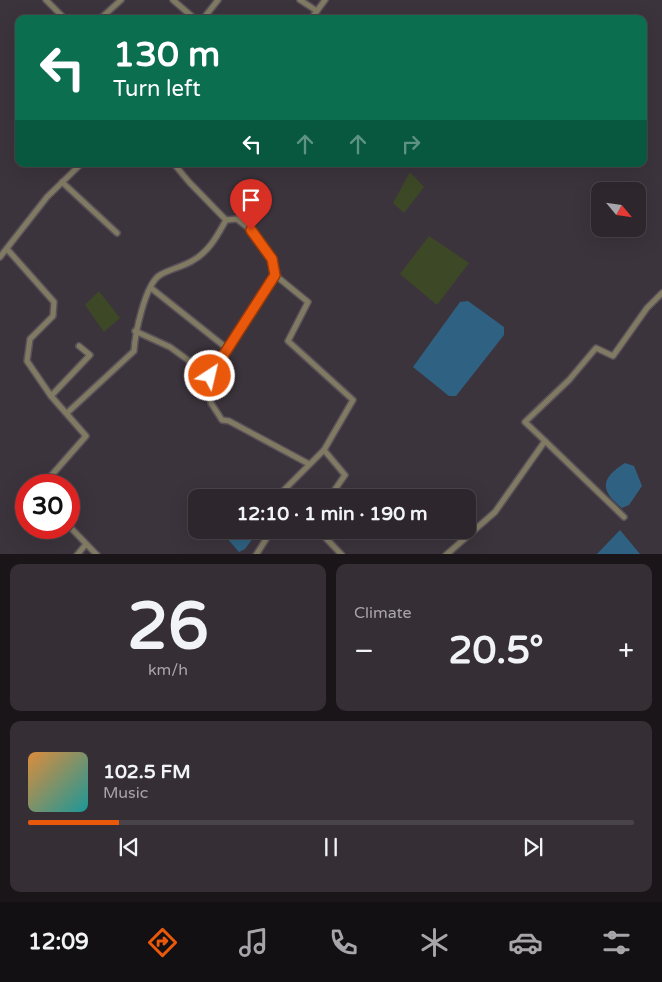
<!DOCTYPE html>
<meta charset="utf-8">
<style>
body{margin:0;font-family:"Varela Round",sans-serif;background:#352f35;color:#f1f3f6;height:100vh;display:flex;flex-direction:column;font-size:19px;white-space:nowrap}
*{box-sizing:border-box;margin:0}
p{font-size:16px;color:#a7a5aa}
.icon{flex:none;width:28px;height:28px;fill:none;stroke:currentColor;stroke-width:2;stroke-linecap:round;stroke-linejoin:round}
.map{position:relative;height:554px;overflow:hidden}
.sheet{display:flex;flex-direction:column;gap:10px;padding:10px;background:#191519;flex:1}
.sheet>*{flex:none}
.top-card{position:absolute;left:15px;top:15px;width:632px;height:152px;border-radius:10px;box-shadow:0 5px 20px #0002,0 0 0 1px #484449;background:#0b6e4f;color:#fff;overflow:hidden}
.needle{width:32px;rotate:119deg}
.controls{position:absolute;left:591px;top:182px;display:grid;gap:10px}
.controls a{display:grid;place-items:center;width:55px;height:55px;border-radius:10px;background:#2d272d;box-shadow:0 5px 20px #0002,0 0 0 1px #484449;font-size:25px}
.speed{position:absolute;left:15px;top:474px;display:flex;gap:10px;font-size:25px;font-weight:700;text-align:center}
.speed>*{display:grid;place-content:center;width:65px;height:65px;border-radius:50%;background:#2d272d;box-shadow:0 5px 20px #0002,0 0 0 1px #484449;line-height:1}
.speed .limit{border:8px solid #d22;background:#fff;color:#111}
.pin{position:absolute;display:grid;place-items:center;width:42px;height:42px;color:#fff;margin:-51px -21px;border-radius:50% 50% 50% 0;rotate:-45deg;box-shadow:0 0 5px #0007}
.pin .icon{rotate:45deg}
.me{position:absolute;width:55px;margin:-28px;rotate:35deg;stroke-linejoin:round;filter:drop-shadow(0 0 4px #0008)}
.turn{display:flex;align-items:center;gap:18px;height:105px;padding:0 15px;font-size:22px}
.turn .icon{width:65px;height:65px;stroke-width:2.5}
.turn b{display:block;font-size:35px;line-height:42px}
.lanes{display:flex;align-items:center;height:48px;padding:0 15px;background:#0003;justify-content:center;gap:25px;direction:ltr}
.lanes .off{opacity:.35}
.big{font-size:38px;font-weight:700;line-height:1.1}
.sheet .tile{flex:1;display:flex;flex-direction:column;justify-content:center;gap:8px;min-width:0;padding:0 18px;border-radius:10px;background:#352f35}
.sheet .dial{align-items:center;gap:0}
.dial b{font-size:65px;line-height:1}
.song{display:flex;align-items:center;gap:15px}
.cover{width:60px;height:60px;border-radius:8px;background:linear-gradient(135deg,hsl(30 70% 55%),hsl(180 70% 35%))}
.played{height:5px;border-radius:2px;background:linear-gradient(90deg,#ea580c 15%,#484449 15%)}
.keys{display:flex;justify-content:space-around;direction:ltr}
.heat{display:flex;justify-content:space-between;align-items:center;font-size:28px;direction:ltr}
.sheet .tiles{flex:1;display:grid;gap:10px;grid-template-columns:1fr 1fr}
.tile:last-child{grid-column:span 2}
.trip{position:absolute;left:188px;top:489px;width:288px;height:50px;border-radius:10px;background:#2d272d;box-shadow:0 5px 20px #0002,0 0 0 1px #484449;font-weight:700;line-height:50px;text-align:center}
.dock{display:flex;height:80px;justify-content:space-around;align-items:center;background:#121012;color:#a7a5aa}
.dock .icon{width:35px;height:35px}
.dock .active{color:#ea580c}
.dock b{font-size:22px;color:#f1f3f6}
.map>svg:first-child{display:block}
.green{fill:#3d4826}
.water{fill:#2f6282}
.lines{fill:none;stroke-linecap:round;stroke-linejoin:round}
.minor-casing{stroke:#595159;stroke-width:8}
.minor{stroke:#817a63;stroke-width:5}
.route-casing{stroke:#983908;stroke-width:12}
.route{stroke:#ea580c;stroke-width:9}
</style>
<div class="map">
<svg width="662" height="555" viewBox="0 0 662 555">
<rect width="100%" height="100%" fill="#3c343c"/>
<g class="green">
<path d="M410 172 424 187 404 213 393 203Z"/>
<path d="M429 236 469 263 437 305 400 274Z"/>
<path d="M99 291 120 318 104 332 85 305Z"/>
</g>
<g class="water">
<path d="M468 301 504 327V335L456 396H449L413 367 460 302Z"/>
<path d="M625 463 634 466 642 486 629 505 622 508C599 490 601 478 625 463Z"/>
<path d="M226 530H259L245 549 239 552 225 536Z"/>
<path d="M620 530 640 554H597Z"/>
</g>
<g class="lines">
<defs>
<g id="minor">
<path d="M46 0 65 19"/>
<path d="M173 0 195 19"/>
<path d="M300 0 317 11"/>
<path d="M100 19 121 0"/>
<path d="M203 19 218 0"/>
<path d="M311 19 325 0"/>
<path d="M174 164 189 182 226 220 237 219 251 230 272 259 275 275 308 302 288 341 353 400 324 450 345 475 329 498"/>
<path d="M62 182 117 233"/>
<path d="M7 249 54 302 53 316 30 339 27 361 51 396 86 436 43 485"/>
<path d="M0 257 47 197 81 164"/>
<path d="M151 288 229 350"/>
<path d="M135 331 170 347 210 376 275 275"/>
<path d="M210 376 211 403 222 420 229 421 309 464"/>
<path d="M51 396 90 355 79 346"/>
<path d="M67 413 134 351C135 334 145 284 160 275 170 269 182 267 192 261 209 252 217 236 226 220"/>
<path d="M545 441 624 517"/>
<path d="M276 498 324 450"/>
<path d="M69 526 97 555"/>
<path d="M318 530 342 555"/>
<path d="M77 555 86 544"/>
<path d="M256 555 268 536"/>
<path d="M446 555 495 512 545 441 525 422 569 380 596 348 613 356 647 308 662 293"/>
</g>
</defs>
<use href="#minor" class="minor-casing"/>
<use href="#minor" class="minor"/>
</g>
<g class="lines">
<defs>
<path id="route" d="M210 376 275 275 272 259 251 230"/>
</defs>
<use href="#route" class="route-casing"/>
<use href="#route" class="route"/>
</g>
</svg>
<div class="controls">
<a><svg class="needle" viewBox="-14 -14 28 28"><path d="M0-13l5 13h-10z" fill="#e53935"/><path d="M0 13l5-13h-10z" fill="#a7a5aa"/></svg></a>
</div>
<div class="speed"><div class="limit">30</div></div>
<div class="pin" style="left:251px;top:230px;background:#d93025"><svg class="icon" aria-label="arrive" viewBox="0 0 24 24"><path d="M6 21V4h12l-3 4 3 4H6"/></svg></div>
<svg class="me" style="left:210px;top:376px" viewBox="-20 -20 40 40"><circle r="17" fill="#ea580c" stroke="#fff" stroke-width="3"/><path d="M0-11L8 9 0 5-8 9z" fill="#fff"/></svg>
<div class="trip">12:10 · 1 min · 190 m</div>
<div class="top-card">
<div class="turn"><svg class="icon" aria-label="left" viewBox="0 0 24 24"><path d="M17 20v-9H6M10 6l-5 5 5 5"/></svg><div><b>130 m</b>Turn left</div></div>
<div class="lanes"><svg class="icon" aria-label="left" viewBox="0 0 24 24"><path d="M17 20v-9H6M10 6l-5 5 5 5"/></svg><svg class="icon off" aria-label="ahead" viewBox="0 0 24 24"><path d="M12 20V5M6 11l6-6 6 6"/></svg><svg class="icon off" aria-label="ahead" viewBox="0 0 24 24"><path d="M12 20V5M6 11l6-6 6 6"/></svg><svg class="icon off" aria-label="right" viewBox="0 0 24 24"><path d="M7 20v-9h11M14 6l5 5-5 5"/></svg></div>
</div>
</div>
<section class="sheet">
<div class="tiles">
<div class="tile dial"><b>26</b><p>km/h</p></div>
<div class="tile"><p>Climate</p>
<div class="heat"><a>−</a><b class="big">20.5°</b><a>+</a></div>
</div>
<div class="tile">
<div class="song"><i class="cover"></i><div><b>102.5 FM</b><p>Music</p></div></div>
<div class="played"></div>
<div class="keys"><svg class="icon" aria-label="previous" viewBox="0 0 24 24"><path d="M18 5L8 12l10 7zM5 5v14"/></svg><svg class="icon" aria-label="pause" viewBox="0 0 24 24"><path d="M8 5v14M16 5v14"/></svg><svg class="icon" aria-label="next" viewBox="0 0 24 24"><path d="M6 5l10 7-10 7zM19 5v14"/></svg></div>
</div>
</div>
</section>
<nav class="dock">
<b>12:09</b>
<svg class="icon active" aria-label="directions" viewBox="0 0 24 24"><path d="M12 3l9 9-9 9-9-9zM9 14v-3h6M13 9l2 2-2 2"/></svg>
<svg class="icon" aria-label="music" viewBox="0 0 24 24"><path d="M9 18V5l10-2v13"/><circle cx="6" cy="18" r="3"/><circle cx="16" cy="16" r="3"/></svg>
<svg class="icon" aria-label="phone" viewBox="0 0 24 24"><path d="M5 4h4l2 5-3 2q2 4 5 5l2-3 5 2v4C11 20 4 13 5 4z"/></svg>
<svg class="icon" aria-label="climate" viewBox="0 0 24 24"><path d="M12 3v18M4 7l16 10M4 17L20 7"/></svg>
<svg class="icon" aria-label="car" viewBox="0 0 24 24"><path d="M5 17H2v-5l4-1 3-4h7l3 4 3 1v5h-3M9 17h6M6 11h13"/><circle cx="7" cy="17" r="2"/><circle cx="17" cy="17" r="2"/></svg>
<svg class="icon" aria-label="filters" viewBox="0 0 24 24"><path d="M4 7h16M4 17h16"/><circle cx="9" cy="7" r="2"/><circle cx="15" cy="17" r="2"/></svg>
</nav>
